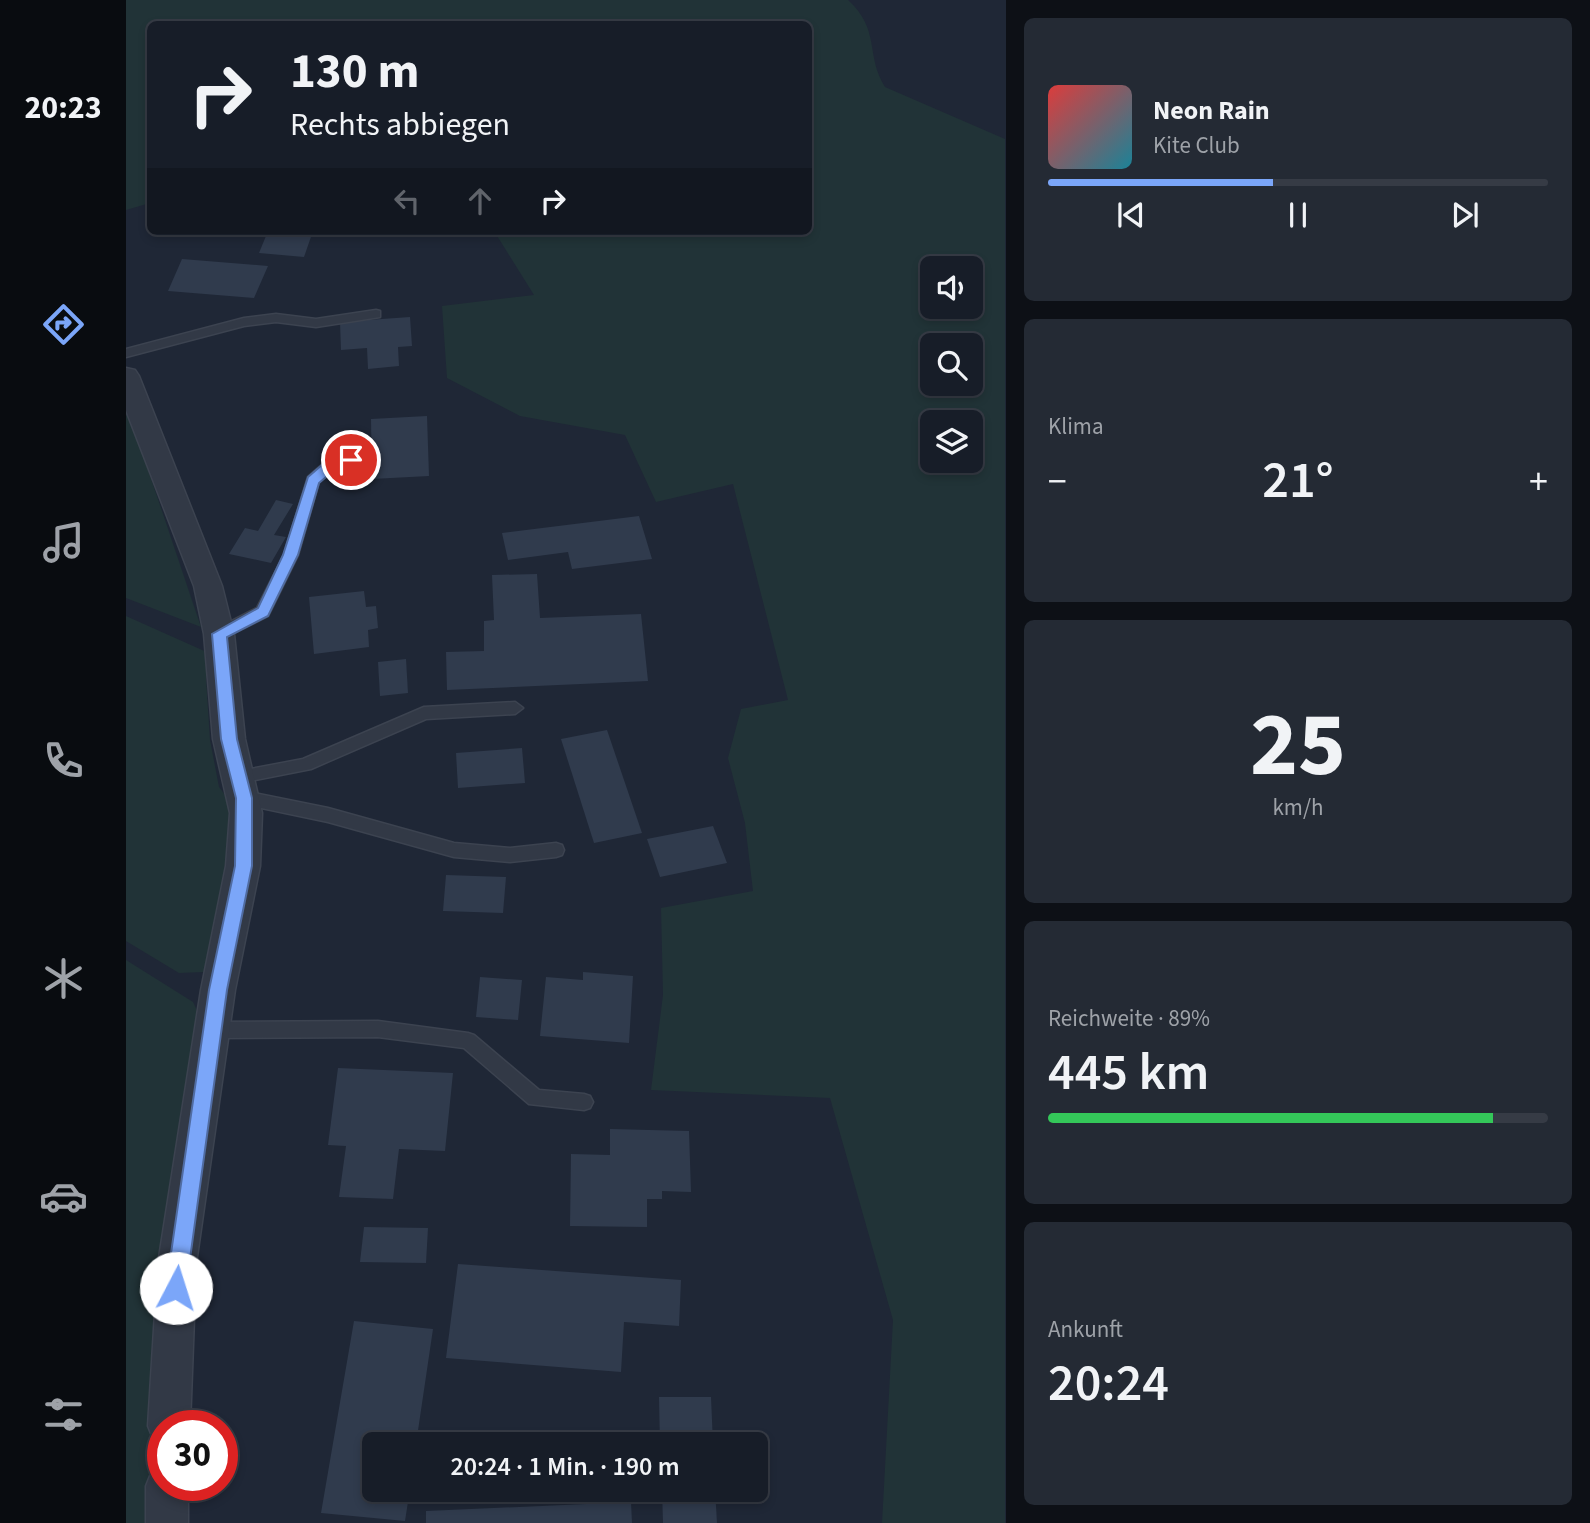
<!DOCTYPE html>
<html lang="de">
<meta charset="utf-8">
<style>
body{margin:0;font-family:"Source Sans 3",sans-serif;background:#242a34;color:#f1f3f6;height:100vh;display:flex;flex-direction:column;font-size:26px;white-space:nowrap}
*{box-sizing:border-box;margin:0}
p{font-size:23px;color:#9ea2a8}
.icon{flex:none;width:38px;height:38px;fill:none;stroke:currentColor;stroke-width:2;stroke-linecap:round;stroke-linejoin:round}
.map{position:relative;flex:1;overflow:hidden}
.sheet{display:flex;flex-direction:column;gap:18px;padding:18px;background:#0d1016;width:584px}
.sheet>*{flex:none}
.guide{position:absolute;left:21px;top:21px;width:665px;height:214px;border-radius:10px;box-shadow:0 4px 10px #0003,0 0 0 2px #363b45;background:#171d28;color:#f1f3f6;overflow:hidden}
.buttons{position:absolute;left:794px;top:256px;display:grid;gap:14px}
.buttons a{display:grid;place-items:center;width:63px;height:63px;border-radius:10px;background:#171d28;box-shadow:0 4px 10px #0003,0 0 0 2px #363b45;font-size:35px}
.speed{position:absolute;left:21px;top:1410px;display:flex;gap:14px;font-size:35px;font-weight:700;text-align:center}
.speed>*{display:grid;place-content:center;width:91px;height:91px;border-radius:50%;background:#171d28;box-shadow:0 4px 10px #0003,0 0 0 2px #363b45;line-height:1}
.speed .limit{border:10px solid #d22;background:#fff;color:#111}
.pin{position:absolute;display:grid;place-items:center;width:60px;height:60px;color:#fff;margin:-30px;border:4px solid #fff;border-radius:50%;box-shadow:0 2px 7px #0007}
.me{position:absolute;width:77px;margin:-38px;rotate:5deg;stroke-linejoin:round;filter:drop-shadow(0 0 5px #0008)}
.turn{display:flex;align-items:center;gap:24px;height:147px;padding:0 28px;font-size:32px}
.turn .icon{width:91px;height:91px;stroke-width:2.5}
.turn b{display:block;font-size:49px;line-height:60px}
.lanes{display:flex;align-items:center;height:66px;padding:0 28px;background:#0003;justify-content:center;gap:35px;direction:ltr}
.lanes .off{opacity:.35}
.big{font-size:52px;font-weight:600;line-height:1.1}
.sheet .tile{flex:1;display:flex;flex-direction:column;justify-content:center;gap:10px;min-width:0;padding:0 24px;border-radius:10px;background:#242a34}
.sheet .dial{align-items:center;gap:0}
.dial b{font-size:91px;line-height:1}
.song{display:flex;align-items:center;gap:21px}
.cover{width:84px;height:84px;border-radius:10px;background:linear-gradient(135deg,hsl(0 70% 55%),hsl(190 70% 35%))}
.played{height:7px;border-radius:4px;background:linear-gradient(90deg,#7ba6f9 45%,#363b45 45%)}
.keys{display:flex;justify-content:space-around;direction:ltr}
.heat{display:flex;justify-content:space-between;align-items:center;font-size:38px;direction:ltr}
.charge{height:10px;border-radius:5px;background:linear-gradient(90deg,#34c759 89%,#363b45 0)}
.trip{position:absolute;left:236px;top:1432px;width:406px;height:70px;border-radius:10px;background:#171d28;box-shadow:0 4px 10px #0003,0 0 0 2px #363b45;font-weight:600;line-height:70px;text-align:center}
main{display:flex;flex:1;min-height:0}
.tabs{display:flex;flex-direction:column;width:126px;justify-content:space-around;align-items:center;background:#090c10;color:#9ea2a8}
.tabs .icon{width:49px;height:49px}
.tabs .selected{color:#7ba6f9}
.tabs b{font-size:32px;color:#f1f3f6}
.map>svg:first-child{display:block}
.green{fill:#213337;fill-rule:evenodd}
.building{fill:#303b4d}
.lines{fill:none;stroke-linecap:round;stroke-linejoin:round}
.lane-casing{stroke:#3c4350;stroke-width:3}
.street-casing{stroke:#3c4350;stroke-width:3}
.lane{fill:#323946;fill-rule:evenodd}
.street{fill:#323946;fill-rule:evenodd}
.route{fill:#7ba6f9;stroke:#506ca2;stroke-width:2}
</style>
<main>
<nav class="tabs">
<b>20:23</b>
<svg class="icon selected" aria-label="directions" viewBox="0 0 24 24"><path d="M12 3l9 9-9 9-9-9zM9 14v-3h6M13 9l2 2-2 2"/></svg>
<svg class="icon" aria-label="music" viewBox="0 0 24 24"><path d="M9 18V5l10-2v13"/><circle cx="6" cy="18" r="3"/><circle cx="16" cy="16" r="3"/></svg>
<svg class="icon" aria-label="phone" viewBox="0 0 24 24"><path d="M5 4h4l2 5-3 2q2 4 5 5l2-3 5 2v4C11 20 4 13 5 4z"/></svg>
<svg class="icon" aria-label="climate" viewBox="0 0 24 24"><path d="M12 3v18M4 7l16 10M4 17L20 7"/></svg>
<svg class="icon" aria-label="car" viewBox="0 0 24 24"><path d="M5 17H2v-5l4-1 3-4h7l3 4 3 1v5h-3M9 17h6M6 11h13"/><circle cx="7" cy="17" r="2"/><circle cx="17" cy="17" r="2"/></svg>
<svg class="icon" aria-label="filters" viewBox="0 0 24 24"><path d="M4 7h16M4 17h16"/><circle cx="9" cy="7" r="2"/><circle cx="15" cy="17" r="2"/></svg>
</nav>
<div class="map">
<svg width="880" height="1523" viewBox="0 0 880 1523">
<rect width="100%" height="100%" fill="#1f2736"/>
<g class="green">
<path d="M0 0H722C755 30 739 55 759 87L879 139V1523H756L767 1320 704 1098 525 1090 537 995 535 908 627 891 619 823 602 758 615 709 662 700 607 484 530 502 499 435 394 416 321 378 316 306 408 295 368 231H682V24H24V203L0 210ZM807 268H845V306H807ZM807 345H845V383H807ZM807 422H845V460H807Z"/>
<path d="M0 404 75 627 0 598Z"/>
<path d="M0 616 85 654 80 678 84 740 93 787 106 804 104 878 89 953 78 972 53 973 0 941Z"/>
<path d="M0 960 67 1002 75 1019 36 1367 28 1523H0Z"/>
</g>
<g class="building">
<path d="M142 231H187L178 257 133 253Z"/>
<path d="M56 259 142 266 128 298 42 291Z"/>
<path d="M284 317 286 346 272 347 273 366 242 369 241 348 215 350 214 322Z"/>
<path d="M301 416 303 476 246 479 245 419Z"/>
<path d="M150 500 167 504 148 535 160 537 145 563 103 554 119 528 132 531Z"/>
<path d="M513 516 526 559 446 569 442 552 382 560 376 533Z"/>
<path d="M411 574 414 618 515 614 522 681 321 690 320 652 358 651V621L368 620 366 575Z"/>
<path d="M238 591 240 607 250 606 252 628 242 630 243 647 188 654 183 597Z"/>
<path d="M280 659 282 693 254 696 252 662Z"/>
<path d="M481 730 516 833 468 843 435 739Z"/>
<path d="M396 748 399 783 332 788 330 753Z"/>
<path d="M587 826 601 863 534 877 521 839Z"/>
<path d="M320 875 380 877 377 913 317 911Z"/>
<path d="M457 972 507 976 503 1043 414 1036 420 977 457 980Z"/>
<path d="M354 977 396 980 392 1020 350 1017Z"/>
<path d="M212 1068 327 1073 319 1151 273 1149 267 1199 213 1197 220 1146 202 1145Z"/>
<path d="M484 1129 563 1131 565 1192 536 1191V1199H521V1227L444 1226 445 1154 484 1155Z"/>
<path d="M238 1227 302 1228 300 1263 234 1262Z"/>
<path d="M332 1264 555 1280 553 1326 498 1322 495 1372 320 1358Z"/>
<path d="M228 1321 307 1329 290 1444H248V1489H284L279 1521 195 1513Z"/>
<path d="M533 1397H585L587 1444H534Z"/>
<path d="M536 1489H589L591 1523H537Z"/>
<path d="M505 1502 506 1523H300V1511Z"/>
</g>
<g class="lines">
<defs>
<g id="lane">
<path d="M250 310 254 311V317L190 327 150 322 118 326 0 357V349L118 318 150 314 190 319Z"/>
<path d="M225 455 232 460 230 463 207 470 193 482 172 555 142 616 98 638H88L86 634 88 630 131 608 158 555 182 477 197 464Z"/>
<path d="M389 702 397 708 389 714 300 719 185 769 114 783 108 782 106 777 108 772 114 771 177 759 298 707Z"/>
<path d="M118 791 202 808 328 843 384 848 430 843 436 845 438 850 436 855 430 857 384 862 328 857 202 822 112 803 110 798 112 793Z"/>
<path d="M252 1021 342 1033 348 1035 413 1090 458 1094 464 1096 467 1102 464 1108 458 1110 403 1104 338 1048 252 1037 86 1038 80 1036 77 1030 80 1024 86 1022Z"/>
</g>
<g id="street">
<path d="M0 368 9 370 13 376 96 586 108 634 119 739 136 813 134 866 109 990 70 1264 64 1426H37V1444L28 1441 22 1426 32 1264 75 990 100 866 104 813 87 739 78 634 68 586 0 410Z"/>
<path d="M37 1467V1486H62V1523H20V1486L26 1471Z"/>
</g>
</defs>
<use href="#lane" class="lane-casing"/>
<use href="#street" class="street-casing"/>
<use href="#lane" class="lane"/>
<use href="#street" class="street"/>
</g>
<path class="route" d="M225 455 230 457V463L207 471 193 483 172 555 142 616 101 637 111 739 126 798V866L101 990 60 1288 57 1295 50 1298 43 1295 40 1288 83 990 109 866 110 798 95 739 86 634 132 608 157 555 182 477 197 464Z"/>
</svg>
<div class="buttons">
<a><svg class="icon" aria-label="sound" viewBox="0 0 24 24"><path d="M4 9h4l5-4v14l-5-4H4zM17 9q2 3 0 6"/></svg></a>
<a><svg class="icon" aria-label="search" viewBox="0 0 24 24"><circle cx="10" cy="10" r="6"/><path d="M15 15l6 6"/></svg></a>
<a><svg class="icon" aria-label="layers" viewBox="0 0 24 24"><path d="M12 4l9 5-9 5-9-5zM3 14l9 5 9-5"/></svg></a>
</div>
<div class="speed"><div class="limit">30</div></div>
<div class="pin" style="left:225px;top:460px;background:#d93025"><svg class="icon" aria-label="arrive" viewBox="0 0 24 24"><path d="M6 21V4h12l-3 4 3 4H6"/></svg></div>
<svg class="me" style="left:50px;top:1288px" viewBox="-20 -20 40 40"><circle r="19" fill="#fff"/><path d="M0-13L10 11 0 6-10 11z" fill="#7ba6f9"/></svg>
<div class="trip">20:24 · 1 Min. · 190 m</div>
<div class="guide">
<div class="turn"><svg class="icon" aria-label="right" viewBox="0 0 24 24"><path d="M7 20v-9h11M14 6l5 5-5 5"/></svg><div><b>130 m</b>Rechts abbiegen</div></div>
<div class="lanes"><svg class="icon off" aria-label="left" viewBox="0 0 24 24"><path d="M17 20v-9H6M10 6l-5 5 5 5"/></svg><svg class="icon off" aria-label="ahead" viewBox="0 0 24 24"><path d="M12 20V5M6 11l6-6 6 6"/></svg><svg class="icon" aria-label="right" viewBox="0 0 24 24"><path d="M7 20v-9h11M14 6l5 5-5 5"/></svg></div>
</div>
</div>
<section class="sheet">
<div class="tile">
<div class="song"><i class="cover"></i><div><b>Neon Rain</b><p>Kite Club</p></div></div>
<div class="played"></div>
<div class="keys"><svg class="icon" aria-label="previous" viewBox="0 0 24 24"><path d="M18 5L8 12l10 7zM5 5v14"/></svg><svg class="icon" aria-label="pause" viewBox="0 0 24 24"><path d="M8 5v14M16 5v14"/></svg><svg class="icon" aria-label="next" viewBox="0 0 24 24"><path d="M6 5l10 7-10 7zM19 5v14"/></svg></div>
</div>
<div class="tile"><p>Klima</p>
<div class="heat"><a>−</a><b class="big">21°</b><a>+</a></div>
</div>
<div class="tile dial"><b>25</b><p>km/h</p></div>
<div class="tile"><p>Reichweite · 89%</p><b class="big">445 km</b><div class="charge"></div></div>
<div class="tile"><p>Ankunft</p><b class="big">20:24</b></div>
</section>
</main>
